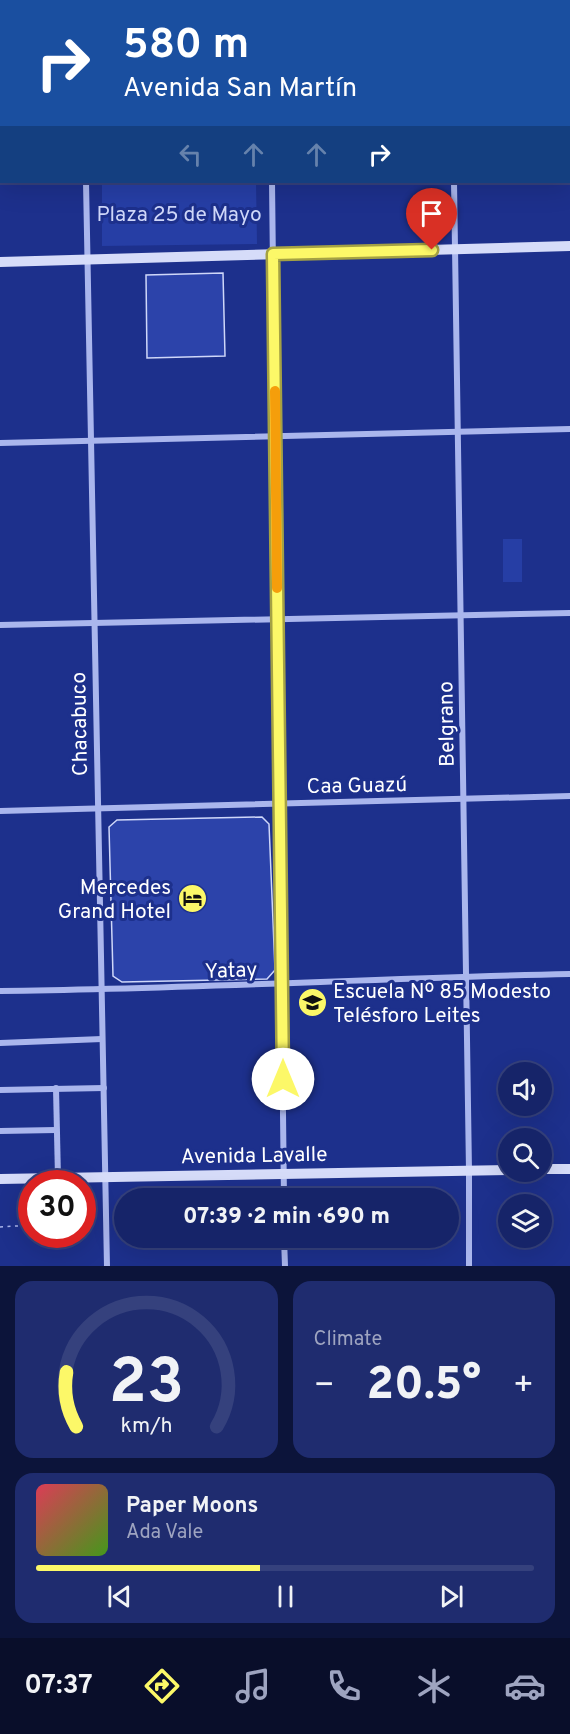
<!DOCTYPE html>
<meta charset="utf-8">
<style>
body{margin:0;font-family:Overpass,sans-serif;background:#1f2c6f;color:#f1f3f6;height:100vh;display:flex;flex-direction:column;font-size:22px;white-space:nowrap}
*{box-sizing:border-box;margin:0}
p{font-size:20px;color:#9ea4c0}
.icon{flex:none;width:33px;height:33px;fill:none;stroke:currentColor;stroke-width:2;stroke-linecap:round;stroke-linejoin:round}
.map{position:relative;height:1266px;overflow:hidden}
.drawer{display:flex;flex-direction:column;gap:15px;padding:15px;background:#0c143a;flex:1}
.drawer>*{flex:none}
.top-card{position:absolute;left:0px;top:0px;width:570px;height:183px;box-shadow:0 6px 24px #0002,0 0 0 2px #35417d;background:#1a4fa0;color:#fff;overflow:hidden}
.buttons{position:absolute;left:498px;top:1062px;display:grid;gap:12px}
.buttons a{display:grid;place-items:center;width:54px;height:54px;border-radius:50%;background:#162469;box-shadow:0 6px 24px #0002,0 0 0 2px #35417d;font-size:30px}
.speed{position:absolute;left:18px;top:1170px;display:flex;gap:12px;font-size:30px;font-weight:700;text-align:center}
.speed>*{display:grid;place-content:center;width:78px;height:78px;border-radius:50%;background:#162469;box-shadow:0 6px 24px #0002,0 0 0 2px #35417d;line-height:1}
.speed .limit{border:9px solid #d22;background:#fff;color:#111}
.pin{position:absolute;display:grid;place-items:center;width:51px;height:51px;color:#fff;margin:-62px -26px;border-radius:50% 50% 50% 0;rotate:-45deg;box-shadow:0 0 6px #0007}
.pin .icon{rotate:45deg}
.me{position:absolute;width:66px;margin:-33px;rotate:0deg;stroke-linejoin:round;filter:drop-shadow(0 0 4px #0008)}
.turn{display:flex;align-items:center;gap:21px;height:126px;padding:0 24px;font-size:27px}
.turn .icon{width:78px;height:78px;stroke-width:2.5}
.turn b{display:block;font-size:42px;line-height:51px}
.lanes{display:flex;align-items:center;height:57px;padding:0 24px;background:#0003;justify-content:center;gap:30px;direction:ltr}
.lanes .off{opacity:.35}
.big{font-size:45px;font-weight:800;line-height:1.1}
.drawer .card{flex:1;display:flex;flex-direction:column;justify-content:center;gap:9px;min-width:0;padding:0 21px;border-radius:18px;background:#1f2c6f}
.drawer .dial{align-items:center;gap:0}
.dial svg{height:156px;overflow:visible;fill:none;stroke:#35417d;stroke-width:7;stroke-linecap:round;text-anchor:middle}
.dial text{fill:#f1f3f6;stroke:none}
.song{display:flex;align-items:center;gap:18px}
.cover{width:72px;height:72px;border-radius:9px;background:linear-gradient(135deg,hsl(350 70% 55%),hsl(100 70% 35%))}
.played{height:6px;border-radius:3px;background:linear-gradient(90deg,#fcf868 45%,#35417d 45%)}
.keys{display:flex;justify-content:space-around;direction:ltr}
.heat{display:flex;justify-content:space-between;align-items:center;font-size:33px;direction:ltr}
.drawer .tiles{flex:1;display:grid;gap:15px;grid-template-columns:1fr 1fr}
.card:last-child{grid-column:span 2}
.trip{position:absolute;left:114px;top:1188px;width:345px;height:60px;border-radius:30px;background:#162469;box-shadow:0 6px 24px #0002,0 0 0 2px #35417d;font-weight:800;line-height:60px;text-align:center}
.menu{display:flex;height:96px;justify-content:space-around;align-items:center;background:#090e2a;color:#9ea4c0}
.menu .icon{width:42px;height:42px}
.menu .selected{color:#fcf868}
.menu b{font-size:27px;color:#f1f3f6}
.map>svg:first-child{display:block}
.green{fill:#263ea5}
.building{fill:#2c43aa;stroke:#cfd7f9;stroke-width:1.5}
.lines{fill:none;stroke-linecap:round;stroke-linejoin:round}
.path{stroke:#aab6ed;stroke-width:1.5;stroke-dasharray:3 4.5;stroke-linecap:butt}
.street{stroke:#aab6ed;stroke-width:6}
.secondary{stroke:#d6dcf9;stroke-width:10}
.route-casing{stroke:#a4a144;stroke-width:15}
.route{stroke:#fcf868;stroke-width:10}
.slow{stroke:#f59e0b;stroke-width:10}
.labels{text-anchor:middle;stroke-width:6;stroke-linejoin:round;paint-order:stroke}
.park-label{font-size:21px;fill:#cfd7f9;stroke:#1d308c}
.street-label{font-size:21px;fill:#fff;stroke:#1d308c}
.poi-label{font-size:21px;fill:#fff;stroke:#1d308c;text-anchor:end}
</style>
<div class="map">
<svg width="570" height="1266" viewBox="0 0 570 1266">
<rect width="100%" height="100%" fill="#1d308c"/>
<g class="green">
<path d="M102 182H256L257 244 102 246Z"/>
<rect x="503" y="539" width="19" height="43"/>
</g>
<g class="building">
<path d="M223 273 225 356 147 358 146 275Z"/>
<path d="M262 817 269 824 275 970 267 979 122 982 113 976 109 827 117 820Z"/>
</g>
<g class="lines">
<path class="path" d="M0 1227 32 1225"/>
<g class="street">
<path d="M83 0V2"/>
<path d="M270 0V2"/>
<path d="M451 0V2"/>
<path d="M568 71H570"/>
<path d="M0 83H2"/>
<path d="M86 182 107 1266"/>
<path d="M272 182 284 1198"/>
<path d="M454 182 469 1171V1266"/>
<path d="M0 443 570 429"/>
<path d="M0 625 570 613"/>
<path d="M0 811 570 796"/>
<path d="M0 991C190 989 380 978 570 974"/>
<path d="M0 1043 102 1039"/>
<path d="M56 1088 58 1178"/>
<path d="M0 1090 104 1088"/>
<path d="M0 1131 56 1130"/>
<path d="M284 1238 285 1266"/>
</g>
<g class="secondary">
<path d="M0 262 570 246"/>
<path d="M542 1169H570"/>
<path d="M0 1179 508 1170"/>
</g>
</g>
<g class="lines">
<defs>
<path id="route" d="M283 1079 273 254 432 250"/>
</defs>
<use href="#route" class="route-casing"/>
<use href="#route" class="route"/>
<path class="slow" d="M275 391 277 588"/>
</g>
<defs>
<symbol id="hotel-disc" viewBox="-11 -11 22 22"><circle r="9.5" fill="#fcf868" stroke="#1d308c"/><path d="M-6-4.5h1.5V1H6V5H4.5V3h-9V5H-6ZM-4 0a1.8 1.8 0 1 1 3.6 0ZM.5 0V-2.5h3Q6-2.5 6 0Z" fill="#111"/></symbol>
<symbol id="school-disc" viewBox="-11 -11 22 22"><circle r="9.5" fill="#fcf868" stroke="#1d308c"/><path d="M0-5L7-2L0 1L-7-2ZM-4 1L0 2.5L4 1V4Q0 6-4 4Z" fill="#111"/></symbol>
</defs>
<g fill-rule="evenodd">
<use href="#hotel-disc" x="176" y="882" width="33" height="33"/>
<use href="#school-disc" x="296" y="986" width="33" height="33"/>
</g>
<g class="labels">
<g class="park-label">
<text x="179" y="221">Plaza 25 de Mayo</text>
</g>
<g class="street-label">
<text transform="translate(79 724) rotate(-91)" y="7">Chacabuco</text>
<text transform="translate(446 724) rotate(-91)" y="7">Belgrano</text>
<text transform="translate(357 785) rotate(-1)" y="7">Caa Guazú</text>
<text transform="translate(231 970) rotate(-2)" y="7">Yatay</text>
<text transform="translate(254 1155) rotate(-1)" y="7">Avenida Lavalle</text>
</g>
<g class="poi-label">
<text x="171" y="894">Mercedes<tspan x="171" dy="24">Grand Hotel</tspan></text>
<text x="333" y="998" text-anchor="start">Escuela Nº 85 Modesto<tspan x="333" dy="24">Telésforo Leites</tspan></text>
</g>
</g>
</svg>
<div class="buttons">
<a><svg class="icon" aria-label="sound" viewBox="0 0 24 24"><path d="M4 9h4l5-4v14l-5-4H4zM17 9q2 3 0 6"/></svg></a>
<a><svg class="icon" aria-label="search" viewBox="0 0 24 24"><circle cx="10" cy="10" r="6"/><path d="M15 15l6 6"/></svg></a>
<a><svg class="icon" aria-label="layers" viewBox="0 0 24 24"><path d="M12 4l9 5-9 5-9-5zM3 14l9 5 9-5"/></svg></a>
</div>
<div class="speed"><div class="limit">30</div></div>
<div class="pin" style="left:432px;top:250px;background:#d93025"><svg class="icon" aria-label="arrive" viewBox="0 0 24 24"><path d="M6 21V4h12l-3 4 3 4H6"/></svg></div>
<svg class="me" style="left:283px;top:1079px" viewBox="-20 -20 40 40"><circle r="19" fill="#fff"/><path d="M0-13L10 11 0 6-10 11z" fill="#fcf868"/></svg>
<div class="trip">07:39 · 2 min · 690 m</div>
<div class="top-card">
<div class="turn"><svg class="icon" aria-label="right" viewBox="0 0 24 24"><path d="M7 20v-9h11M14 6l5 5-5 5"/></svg><div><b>580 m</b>Avenida San Martín</div></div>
<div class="lanes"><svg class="icon off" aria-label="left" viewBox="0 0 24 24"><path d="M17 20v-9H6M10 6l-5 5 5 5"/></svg><svg class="icon off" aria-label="ahead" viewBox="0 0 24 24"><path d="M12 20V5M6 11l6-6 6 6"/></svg><svg class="icon off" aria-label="ahead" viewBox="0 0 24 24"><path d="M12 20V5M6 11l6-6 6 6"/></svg><svg class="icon" aria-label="right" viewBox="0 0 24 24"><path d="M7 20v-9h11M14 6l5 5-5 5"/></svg></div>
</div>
</div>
<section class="drawer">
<div class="tiles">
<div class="card dial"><svg viewBox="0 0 100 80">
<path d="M14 69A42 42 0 1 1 86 69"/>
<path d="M14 69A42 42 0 0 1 9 41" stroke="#fcf868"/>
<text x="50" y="56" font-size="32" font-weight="700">23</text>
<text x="50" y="72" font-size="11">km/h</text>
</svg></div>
<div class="card"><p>Climate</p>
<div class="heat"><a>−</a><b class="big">20.5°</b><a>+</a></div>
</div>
<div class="card">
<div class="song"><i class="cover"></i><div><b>Paper Moons</b><p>Ada Vale</p></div></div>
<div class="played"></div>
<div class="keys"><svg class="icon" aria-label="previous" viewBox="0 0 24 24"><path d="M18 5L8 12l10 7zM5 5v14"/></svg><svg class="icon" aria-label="pause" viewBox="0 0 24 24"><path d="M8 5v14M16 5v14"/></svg><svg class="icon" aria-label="next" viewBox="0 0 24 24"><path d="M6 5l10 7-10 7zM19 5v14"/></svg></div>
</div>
</div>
</section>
<nav class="menu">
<b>07:37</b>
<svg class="icon selected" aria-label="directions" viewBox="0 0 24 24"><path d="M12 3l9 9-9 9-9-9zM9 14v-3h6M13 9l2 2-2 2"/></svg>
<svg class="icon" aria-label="music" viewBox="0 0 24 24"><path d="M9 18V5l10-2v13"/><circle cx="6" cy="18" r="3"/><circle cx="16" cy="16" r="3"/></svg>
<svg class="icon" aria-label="phone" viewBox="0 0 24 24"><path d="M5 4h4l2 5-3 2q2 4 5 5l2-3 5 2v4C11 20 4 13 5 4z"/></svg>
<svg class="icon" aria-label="climate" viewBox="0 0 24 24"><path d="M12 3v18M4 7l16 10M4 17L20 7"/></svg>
<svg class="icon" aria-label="car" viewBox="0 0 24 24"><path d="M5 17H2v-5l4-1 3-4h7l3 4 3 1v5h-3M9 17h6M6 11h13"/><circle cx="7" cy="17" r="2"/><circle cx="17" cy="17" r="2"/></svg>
</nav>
